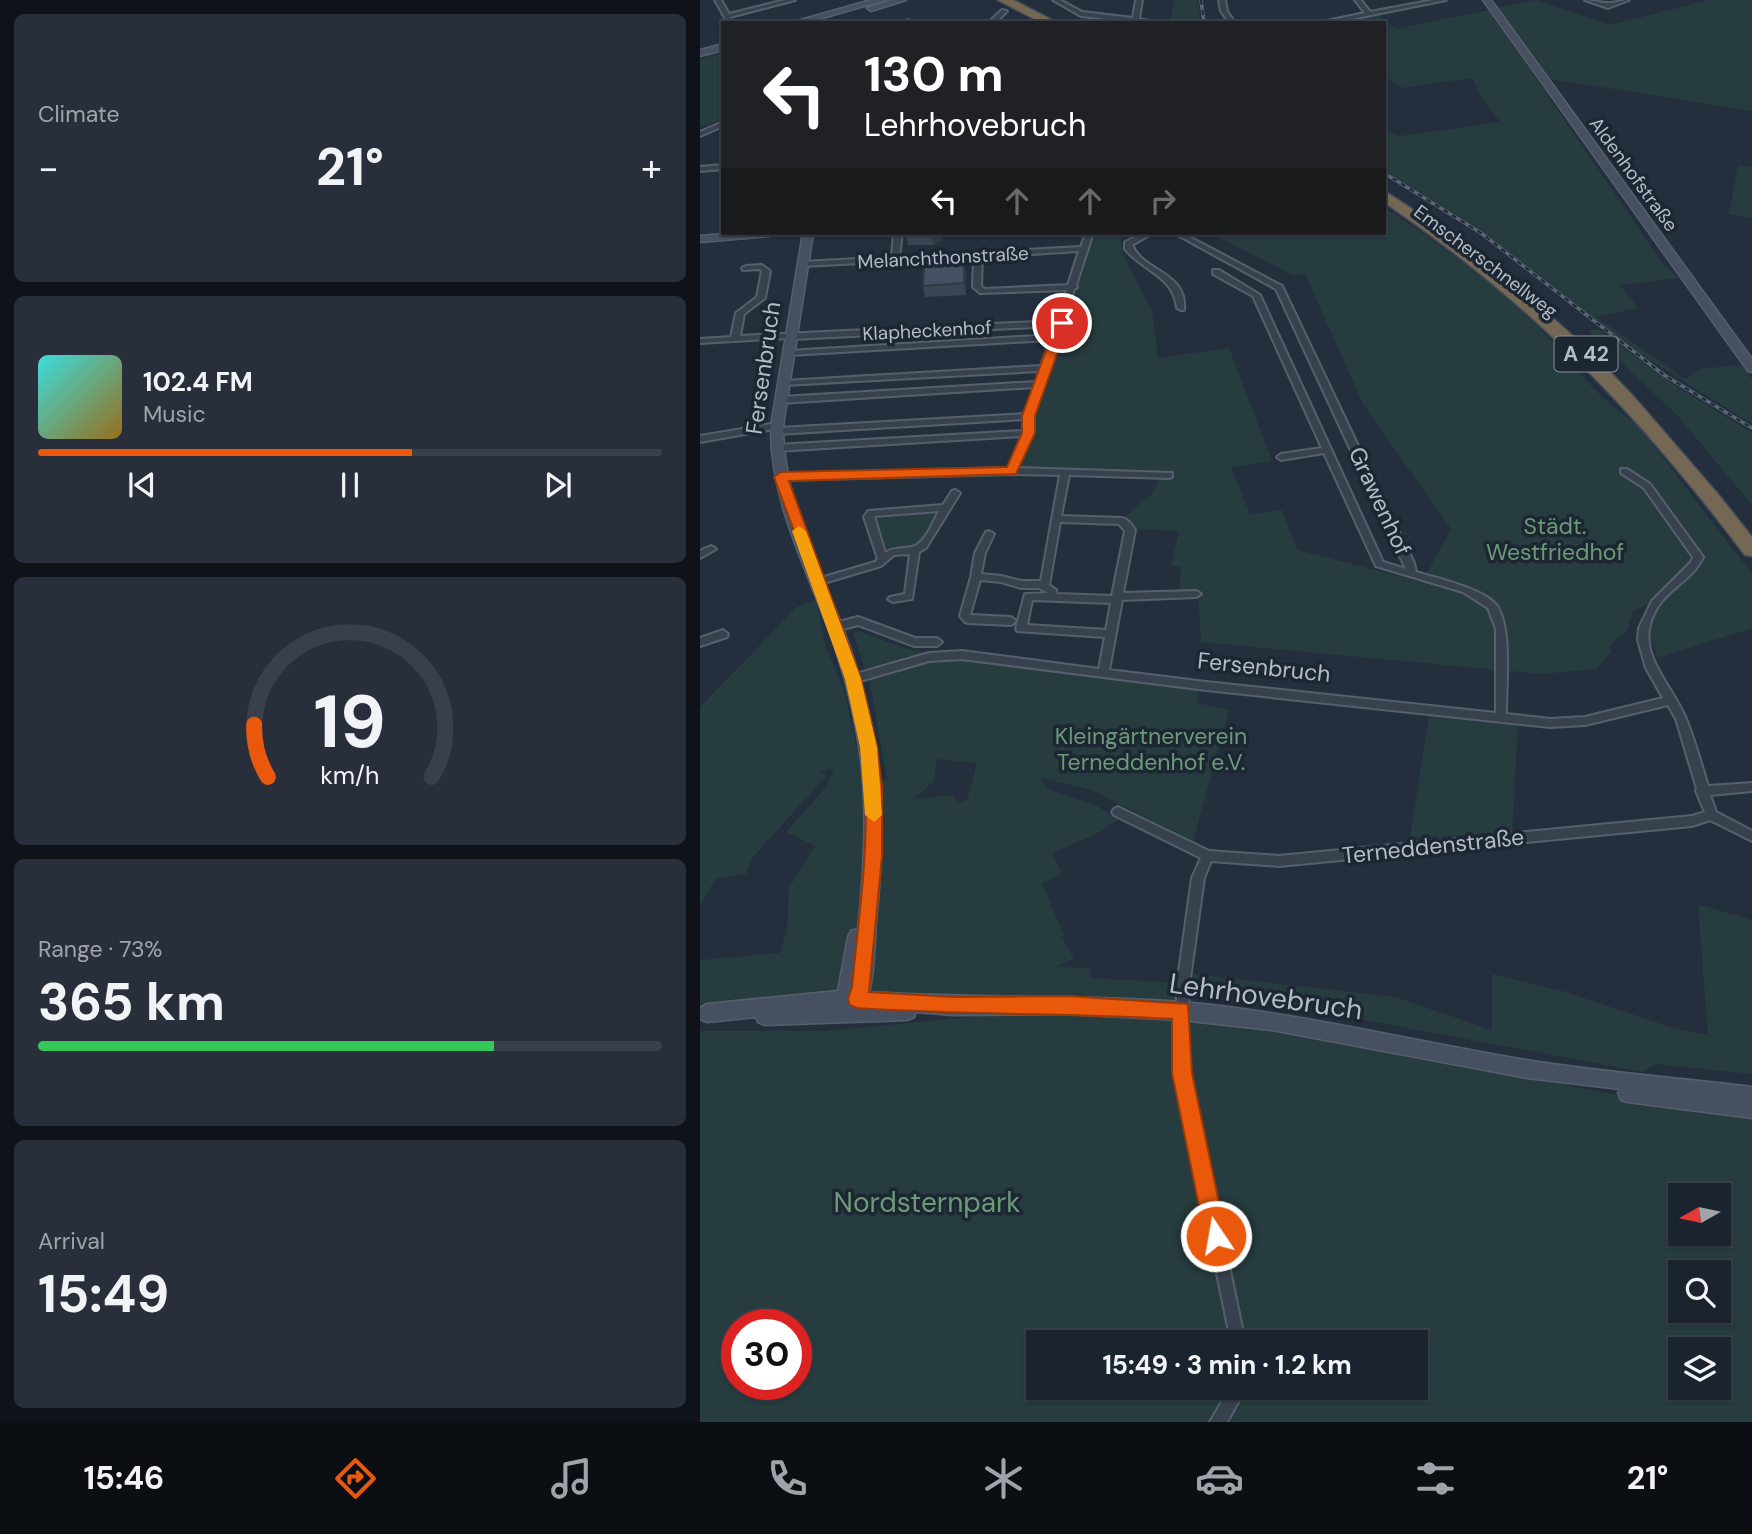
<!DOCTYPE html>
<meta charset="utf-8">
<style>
body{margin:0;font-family:"DM Sans",sans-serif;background:#282f3a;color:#f1f3f6;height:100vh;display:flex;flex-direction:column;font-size:26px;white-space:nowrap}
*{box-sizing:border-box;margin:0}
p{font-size:23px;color:#a0a4aa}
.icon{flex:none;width:38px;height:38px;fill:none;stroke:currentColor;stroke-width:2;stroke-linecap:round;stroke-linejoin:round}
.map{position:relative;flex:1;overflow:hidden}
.side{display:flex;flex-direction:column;gap:14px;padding:14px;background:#0f1319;width:700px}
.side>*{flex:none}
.banner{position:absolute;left:21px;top:21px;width:665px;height:214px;border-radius:0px;box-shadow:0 2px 5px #0004,0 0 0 2px #39404a;background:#202124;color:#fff;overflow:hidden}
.needle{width:46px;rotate:261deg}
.controls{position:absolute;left:968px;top:1183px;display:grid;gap:14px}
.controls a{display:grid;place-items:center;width:63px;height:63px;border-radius:0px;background:#1b232e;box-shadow:0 2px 5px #0004,0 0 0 2px #39404a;font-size:35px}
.speed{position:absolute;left:21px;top:1309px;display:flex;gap:14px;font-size:35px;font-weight:700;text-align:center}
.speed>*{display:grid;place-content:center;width:91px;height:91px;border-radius:50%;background:#1b232e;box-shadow:0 2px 5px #0004,0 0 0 2px #39404a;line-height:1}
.speed .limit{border:10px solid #d22;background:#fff;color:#111}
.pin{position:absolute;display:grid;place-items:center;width:60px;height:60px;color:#fff;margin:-30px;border:4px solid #fff;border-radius:50%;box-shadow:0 2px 7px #0007}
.me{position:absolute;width:77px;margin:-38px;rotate:348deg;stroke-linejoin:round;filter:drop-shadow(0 0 5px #0008)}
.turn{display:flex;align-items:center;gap:24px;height:147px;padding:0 28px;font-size:32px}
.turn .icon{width:91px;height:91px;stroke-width:2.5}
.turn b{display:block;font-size:49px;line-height:60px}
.lanes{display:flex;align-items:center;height:66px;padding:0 28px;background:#0003;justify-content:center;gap:35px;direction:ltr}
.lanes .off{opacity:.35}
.big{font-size:52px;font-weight:700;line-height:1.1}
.side .widget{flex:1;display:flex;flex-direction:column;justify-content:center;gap:10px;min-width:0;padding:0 24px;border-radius:10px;background:#282f3a}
.side .dial{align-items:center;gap:0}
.dial svg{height:182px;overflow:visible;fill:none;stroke:#39404a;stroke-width:7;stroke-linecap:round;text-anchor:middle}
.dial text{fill:#f1f3f6;stroke:none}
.song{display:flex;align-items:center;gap:21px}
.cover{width:84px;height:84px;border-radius:10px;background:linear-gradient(135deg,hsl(180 70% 55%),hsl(40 70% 35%))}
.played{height:7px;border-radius:4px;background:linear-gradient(90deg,#ea580c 60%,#39404a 60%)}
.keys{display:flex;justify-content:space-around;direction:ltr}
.heat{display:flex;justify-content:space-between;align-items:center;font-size:38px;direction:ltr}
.charge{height:10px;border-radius:5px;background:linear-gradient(90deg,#34c759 73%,#39404a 0)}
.trip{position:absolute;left:326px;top:1330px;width:402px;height:70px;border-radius:0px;background:#1b232e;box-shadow:0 2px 5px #0004,0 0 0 2px #39404a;font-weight:700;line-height:70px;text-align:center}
.menu{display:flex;height:112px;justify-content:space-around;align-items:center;background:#0b0e12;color:#a0a4aa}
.menu .icon{width:49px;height:49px}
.menu .selected{color:#ea580c}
.menu b{font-size:32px;color:#f1f3f6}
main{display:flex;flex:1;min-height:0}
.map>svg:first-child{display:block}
.green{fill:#263c3f;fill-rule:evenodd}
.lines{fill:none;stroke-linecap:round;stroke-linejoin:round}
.street-casing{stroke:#565f6c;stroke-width:4}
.secondary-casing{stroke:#565f6c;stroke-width:3}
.highway-casing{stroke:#434c59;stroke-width:3}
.street{fill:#38414e;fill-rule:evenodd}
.secondary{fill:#465061;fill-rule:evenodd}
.highway{fill:#746855;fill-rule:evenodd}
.rail-casing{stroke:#5a6575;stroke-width:3.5}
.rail{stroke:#1d2633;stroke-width:2;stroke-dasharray:5;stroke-linecap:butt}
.wall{fill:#3b4654}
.shaded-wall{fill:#303945}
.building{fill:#455162;stroke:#303945;stroke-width:2}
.route{fill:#ea580c;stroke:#983908;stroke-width:2}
.slow{fill:#f59e0b}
.labels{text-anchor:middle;stroke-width:7;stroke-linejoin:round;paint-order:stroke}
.far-street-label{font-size:19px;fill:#b4bcc9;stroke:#1d2633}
.shield{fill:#1d2633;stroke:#878f9c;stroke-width:2}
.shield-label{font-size:21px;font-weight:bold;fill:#b4bcc9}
.street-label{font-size:23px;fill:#b4bcc9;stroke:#1d2633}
.park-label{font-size:23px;fill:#6b9a76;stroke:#1d2633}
.near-street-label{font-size:28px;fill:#b4bcc9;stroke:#1d2633}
.near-park-label{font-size:28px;fill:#6b9a76;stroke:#1d2633}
</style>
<main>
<section class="side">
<div class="widget"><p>Climate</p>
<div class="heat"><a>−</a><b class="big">21°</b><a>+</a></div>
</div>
<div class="widget">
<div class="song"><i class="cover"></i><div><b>102.4 FM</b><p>Music</p></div></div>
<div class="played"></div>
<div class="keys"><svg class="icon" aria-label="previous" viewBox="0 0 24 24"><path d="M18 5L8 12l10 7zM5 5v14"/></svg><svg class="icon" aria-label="pause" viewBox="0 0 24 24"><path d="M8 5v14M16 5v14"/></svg><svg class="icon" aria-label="next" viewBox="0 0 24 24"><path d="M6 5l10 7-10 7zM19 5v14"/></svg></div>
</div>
<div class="widget dial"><svg viewBox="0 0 100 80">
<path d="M14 69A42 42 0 1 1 86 69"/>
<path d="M14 69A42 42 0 0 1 8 46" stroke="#ea580c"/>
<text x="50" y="56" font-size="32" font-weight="700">19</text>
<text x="50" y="72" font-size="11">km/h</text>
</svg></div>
<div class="widget"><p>Range · 73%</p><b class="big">365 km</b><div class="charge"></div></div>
<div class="widget"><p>Arrival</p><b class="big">15:49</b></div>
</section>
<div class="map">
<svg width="1052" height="1422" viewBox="0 0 1052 1422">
<rect width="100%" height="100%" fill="#242f3e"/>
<g class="green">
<path d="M475 0H498L501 23H469Z"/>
<path d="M835 0 910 25 1009 0H1052V111L851 79 798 8Z"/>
<path d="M789 10 961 261 978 278 920 285 938 308 896 317 985 379 999 369 1041 365 1052 379V424L937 352 783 232 684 170V131L700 136 801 122 784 101 772 78 700 88 684 75V23H632L676 14 696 29Z"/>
<path d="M23 53V119L0 127V59Z"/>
<path d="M1038 165 1052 167V218L1029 214Z"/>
<path d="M684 207C739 244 795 283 841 330 873 363 898 400 937 424L1052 574V628L958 658 953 643H950L949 630 955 616 945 612 976 574 948 605 933 610 927 631 909 646 911 652 896 669 842 674 501 642 498 591 479 592 481 567 471 566 479 531 436 529 427 519H422L452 494 463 472 318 469 392 233H420L423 255 452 311 458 358 529 348 572 461 531 467 550 514 582 510 597 550 722 582 751 529 663 404 605 274 594 276 510 233H684Z"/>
<path d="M898 329 975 385 1052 433V505L977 415 889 331Z"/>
<path d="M235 510 241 512 221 545 181 550 173 514Z"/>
<path d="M116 600 126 648 144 690 161 767 168 781 187 779 170 684 153 633 158 631 204 648 243 656 499 690 497 703 529 710 493 841 392 790 341 778 347 789 397 806 418 820 398 833 352 853 362 874 342 883 364 935 362 937 374 959 358 966 391 969 390 978 477 983 476 1005 127 997 0 1006V960L80 953 87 928 89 888 115 846 86 832 126 787 134 769 119 772 127 775 52 858 46 874 15 879 0 907V707L97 607ZM237 759 277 763 267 800 258 803 253 795 214 799 234 781Z"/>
<path d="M729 716 818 725 812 833 710 838Z"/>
<path d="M998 904 1052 920V1074L956 1064 943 1072 611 1010 491 998 493 974 695 997 792 1030V974L866 992 973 1028 1008 1035Z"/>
<path d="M364 1008 590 1031 942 1100 1052 1114V1422H0V1031H126ZM980 1195H1018V1234H980ZM980 1272H1018V1311H980ZM37 1325H96V1384H37ZM338 1342H716V1388H338ZM980 1349H1018V1388H980Z"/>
</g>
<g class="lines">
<defs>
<g id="street">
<path d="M15 0H21L29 14 85 0H95L30 17 34 23H28Z"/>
<path d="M353 0H360L382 12 433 18 436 0H442L439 19 455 22 443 23 381 16Z"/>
<path d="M519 0H525L527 11 535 23H529L521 11Z"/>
<path d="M655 0H661L670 12 734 0H746L631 23H617L665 13Z"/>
<path d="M885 0C893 0 902 4 910 3 917 3 922 0 929 0L908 8Z"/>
<path d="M302 10 307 11 295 23H288Z"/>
<path d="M208 20 210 23H201L202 22Z"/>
<path d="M23 122V126L0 136V132Z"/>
<path d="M23 165V169L0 171V167Z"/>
<path d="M194 233H202L199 257 381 247 386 233H393L376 285 377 287 374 289 364 321 366 323 363 325 333 416 332 433 317 468 472 473V477L469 478 369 475 361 516 422 518C427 519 432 525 435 530L423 593 496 591 501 594 496 597 422 600 409 670 506 682 796 713V629L788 608 763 592 676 566 624 453 581 460 577 457 581 454 622 448 553 296 513 274V270H519L560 295 683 562 706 569 576 289 474 233H482L582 286 714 563 716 572C736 578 785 589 797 606 812 628 806 686 806 714L850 719 885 717 963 698 946 668 938 640 939 628 952 601 991 562 993 557 944 488 921 473V469H927L950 484 1003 557C994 578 971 587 959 605 929 649 971 681 986 719 995 740 1001 764 1008 786L1052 783V791L1010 795 1016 812 1052 831V841L1010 820 992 826 579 866 511 861 504 878 489 986 487 1066 545 1342H531L475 1066 477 986 492 878 501 858 414 815 412 812 414 809 418 807 422 809 509 851 579 856 992 816 1005 812 996 791 997 789 976 719 968 705 885 725 850 727 506 690 262 659 229 661 153 683 149 682 148 679 149 676 229 653 262 651 399 669 405 637 317 631 316 628 325 594 348 593 339 588H321L301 582 280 580 270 615 311 617 316 621 311 625 268 623 265 622 260 616 271 577 275 553 286 532 289 531 294 534 285 553 281 574 301 576 321 581H341L360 475 311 474 81 480 77 477 81 474 308 468 322 436 76 451 72 448 76 445 324 431 325 419 77 434 74 433V429L0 442V436L77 423 81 426 79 428 326 414 334 387 81 403 77 400 81 397 336 382 340 371 84 385 80 383 84 381 341 366 350 340 89 355 85 353 89 351 352 335 355 326 92 339 88 338 0 343V339L31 337 36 313 57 297 62 271 60 269 43 270 42 268 46 266 62 265 70 271 65 298 44 314 40 336 356 321 367 290 280 293 273 287 274 257 103 266 99 264 103 262 192 257ZM379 251 368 285 285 289 281 286 282 257ZM360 522 419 524 425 531 412 596 357 594 356 590 349 585ZM332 600 411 603 406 630 327 625Z"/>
<path d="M444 233H453L432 245C443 272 488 272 484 310H481L477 308C473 275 444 272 425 249V242Z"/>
<path d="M255 490 260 493 226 548 219 552 212 599 193 602 188 599 190 597 205 594 210 554 194 555 181 566 117 585 114 584 112 582 114 580 175 562 178 559 164 517 168 511 243 505 252 491ZM239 511C233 522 225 544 212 547 203 549 194 547 185 553L174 516Z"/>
<path d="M11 546 16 549 0 558V551Z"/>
<path d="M158 617 215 638H237L242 642 237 646H214L158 625 135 631 130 627 131 624Z"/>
<path d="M23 630 28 634 27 637 0 646V638Z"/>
<path d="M530 1388H546L527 1422H510Z"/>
</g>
<g id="secondary">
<path d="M171 0H185L105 23H90Z"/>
<path d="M192 0H206L171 11 167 8Z"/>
<path d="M783 0H791L1052 359V372L1048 371Z"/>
<path d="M23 44V50L0 56V50Z"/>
<path d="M34 233H74L69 236 0 242V236Z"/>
<path d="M103 233H113L83 426C83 501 120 566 145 634 184 738 187 814 176 923 174 945 175 971 169 992 273 999 377 994 481 1002 597 1012 711 1041 826 1060 901 1072 977 1078 1052 1087V1118L928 1102 921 1100 918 1093 920 1089 827 1078 572 1030 481 1020 367 1014 253 1015 216 1012 214 1017 207 1020 65 1025 58 1022 56 1017 7 1022 0 1019V1008L7 1004 138 991 148 937 151 931 158 929C169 825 169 751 136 650 111 576 70 506 71 426Z"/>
</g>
<g id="highway">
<path d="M298 0H313L358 23H342Z"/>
<path d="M684 191 745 230 797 269 891 352 934 397 1017 493 1052 537V556L1045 555C936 411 834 305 684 202Z"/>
</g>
</defs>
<use href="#street" class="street-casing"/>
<use href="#secondary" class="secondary-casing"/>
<use href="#highway" class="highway-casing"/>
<use href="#street" class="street"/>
<use href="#secondary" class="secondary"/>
<use href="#highway" class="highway"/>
<defs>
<g id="rail">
<path d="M501 0 504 23"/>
<path d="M684 173 781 233 964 375 1052 428"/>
</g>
</defs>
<use href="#rail" class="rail-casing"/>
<use href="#rail" class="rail"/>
</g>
<g class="wall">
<path d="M206 233H242L241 241 233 245H208Z"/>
<path d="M264 264 266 275V295L225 297 223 286Z"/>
</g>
<g class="shaded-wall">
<path d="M233 233H242L241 241 233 245 231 234Z"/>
<path d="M264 264 266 275V295L264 283Z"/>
</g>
<g class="building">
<path d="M206 233H233L231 234H206Z"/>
<path d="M264 264V283L223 286 224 266Z"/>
</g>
<path class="route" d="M362 319 368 323 335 416V433L316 474 89 481 161 679 177 747 182 787V856L169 992 253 997 367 996 488 1004 492 1073 526 1236 523 1243 516 1246 508 1243 505 1236 472 1073V1019C367 1013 262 1015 157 1008L150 1005 148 999 152 987C158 921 169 853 165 786 159 682 109 575 74 477L81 472 307 467 322 433V416L356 323Z"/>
<path class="slow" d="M99 526 106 531 161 679 177 747 182 815 174 822 165 815 160 747 145 679 92 531Z"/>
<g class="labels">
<g class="far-street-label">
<text transform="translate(934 174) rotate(54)" y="7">Aldenhofstraße</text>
<text transform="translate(243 257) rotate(-3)" y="7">Melanchthonstraße</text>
<text transform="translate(786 261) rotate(37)" y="7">Emscherschnellweg</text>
<text transform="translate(227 330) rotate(-3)" y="7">Klapheckenhof</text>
</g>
<rect class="shield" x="854.5" y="336.5" width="63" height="35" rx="5"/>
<g class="shield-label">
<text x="886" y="361">A 42</text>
</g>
<g class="street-label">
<text transform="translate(63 368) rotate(-82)" y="8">Fersenbruch</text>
<text transform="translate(680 501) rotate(65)" y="8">Grawenhof</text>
<text transform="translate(564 667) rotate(6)" y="8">Fersenbruch</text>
<text transform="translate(733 846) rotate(-6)" y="8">Terneddenstraße</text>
</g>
<g class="park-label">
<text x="855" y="534">Städt.<tspan x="855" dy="26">Westfriedhof</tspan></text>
<text x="451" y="744">Kleingärtnerverein<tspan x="451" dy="26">Terneddenhof e.V.</tspan></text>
</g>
<g class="near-street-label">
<text transform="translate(566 996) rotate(8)" y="10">Lehrhovebruch</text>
</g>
<g class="near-park-label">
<text x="227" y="1212">Nordsternpark</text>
</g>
</g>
</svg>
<div class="controls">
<a><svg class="needle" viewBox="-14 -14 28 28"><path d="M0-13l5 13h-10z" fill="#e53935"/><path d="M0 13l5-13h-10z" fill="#a0a4aa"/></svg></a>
<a><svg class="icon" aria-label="search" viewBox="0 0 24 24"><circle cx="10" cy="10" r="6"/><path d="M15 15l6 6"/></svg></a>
<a><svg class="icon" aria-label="layers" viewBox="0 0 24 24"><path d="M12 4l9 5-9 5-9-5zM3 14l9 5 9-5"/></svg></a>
</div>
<div class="speed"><div class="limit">30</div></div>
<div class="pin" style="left:362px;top:323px;background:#d93025"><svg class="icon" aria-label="arrive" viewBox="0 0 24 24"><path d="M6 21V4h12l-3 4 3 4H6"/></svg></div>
<svg class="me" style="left:516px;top:1236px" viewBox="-20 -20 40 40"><circle r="17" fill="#ea580c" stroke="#fff" stroke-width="3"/><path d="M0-11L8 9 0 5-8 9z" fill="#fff"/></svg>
<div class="trip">15:49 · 3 min · 1.2 km</div>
<div class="banner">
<div class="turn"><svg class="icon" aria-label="left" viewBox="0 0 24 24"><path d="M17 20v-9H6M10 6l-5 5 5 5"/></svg><div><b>130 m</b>Lehrhovebruch</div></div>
<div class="lanes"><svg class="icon" aria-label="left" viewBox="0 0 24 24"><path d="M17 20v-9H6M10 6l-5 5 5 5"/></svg><svg class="icon off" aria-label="ahead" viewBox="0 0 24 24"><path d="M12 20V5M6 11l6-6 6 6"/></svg><svg class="icon off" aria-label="ahead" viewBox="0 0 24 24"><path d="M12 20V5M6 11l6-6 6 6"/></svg><svg class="icon off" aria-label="right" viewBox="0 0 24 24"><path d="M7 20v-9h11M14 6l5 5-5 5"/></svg></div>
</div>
</div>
</main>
<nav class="menu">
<b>15:46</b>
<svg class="icon selected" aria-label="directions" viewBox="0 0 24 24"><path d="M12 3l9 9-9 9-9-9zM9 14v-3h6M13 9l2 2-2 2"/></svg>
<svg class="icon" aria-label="music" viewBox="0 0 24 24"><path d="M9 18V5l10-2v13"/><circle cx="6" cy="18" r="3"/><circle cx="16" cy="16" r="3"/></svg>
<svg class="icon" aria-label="phone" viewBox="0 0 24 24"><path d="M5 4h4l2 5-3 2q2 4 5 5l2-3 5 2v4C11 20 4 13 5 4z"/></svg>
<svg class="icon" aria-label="climate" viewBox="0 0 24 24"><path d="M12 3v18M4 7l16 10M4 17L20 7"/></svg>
<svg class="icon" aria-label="car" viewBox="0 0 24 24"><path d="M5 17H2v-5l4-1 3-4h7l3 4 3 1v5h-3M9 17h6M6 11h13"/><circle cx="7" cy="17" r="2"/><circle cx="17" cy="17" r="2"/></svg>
<svg class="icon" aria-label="filters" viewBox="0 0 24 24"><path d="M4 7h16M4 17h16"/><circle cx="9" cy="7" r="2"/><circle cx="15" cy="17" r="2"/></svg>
<b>21°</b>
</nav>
